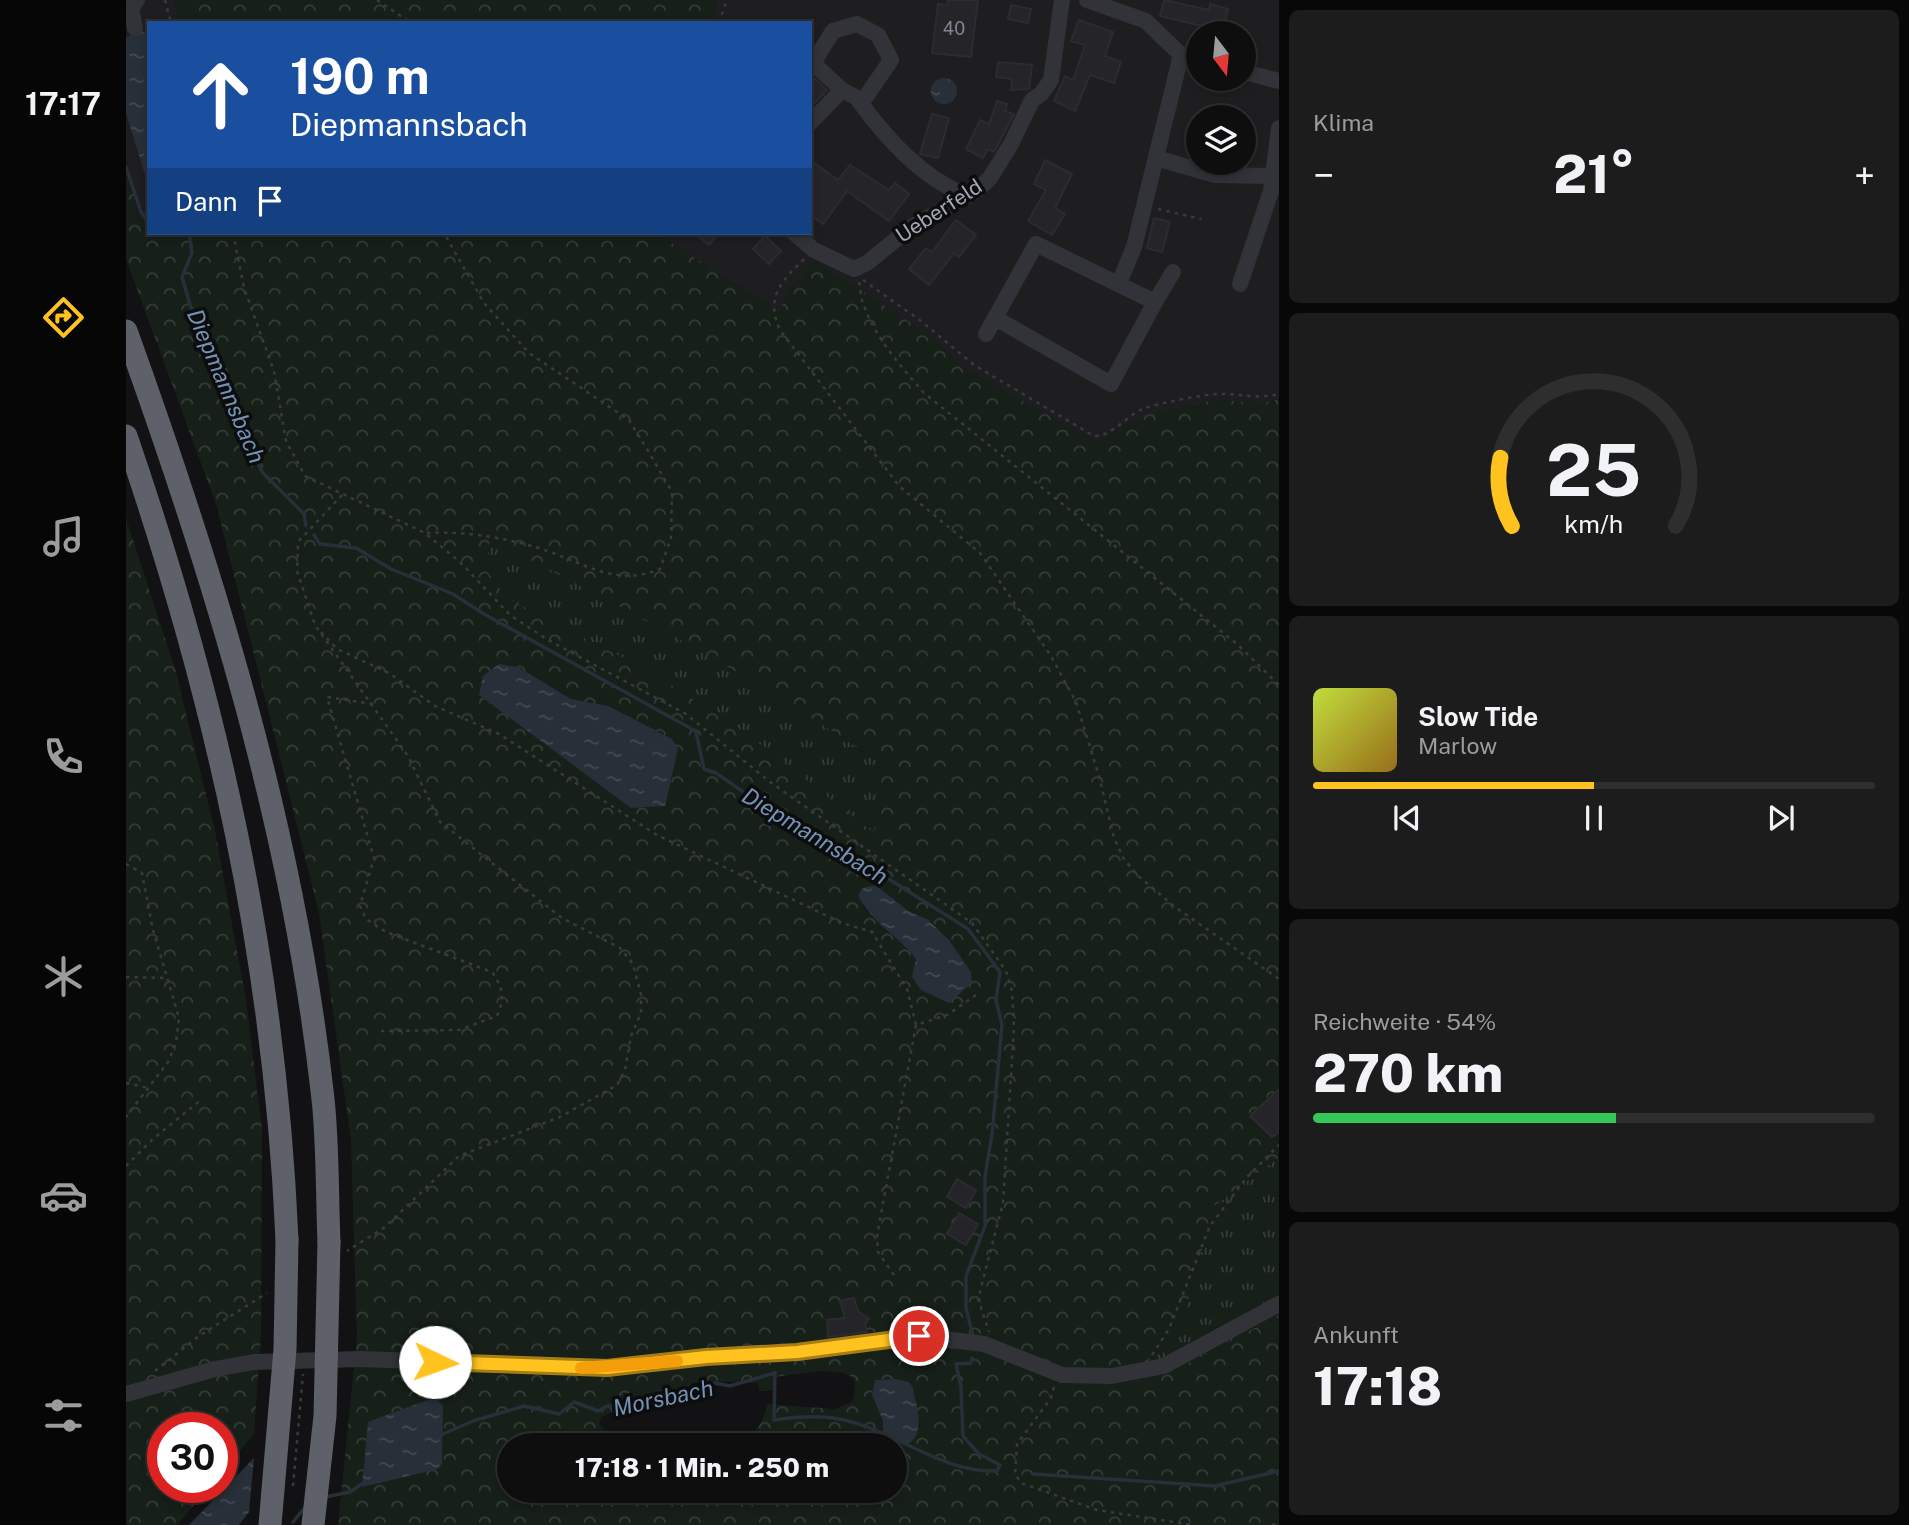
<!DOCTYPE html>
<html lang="de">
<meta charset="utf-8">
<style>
body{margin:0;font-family:"Public Sans",sans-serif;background:#1c1c1d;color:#f1f3f6;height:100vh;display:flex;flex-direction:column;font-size:26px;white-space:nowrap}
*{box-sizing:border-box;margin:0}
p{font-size:23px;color:#9b9c9e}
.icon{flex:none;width:38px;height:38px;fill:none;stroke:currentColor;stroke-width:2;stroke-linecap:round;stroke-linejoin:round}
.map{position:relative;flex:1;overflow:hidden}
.drawer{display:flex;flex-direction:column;gap:10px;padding:10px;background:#080808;width:630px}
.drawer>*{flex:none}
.top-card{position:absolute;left:21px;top:21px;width:665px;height:214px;border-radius:0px;box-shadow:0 4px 10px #0003,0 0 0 2px #2e2e2f;background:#1a4fa0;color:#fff;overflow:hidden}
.needle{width:46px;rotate:164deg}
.controls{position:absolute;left:1060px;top:21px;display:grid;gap:14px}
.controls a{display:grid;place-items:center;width:70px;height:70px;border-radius:50%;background:#0e0e0f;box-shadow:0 4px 10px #0003,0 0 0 2px #2e2e2f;font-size:35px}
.speed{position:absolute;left:21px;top:1412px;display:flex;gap:14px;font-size:35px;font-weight:700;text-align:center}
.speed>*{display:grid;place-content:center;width:91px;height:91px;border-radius:50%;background:#0e0e0f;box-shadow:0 4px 10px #0003,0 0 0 2px #2e2e2f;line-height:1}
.speed .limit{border:10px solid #d22;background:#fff;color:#111}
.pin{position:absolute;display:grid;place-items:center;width:60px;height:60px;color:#fff;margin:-30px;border:4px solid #fff;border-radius:50%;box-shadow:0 2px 7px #0007}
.me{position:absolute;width:77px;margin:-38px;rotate:93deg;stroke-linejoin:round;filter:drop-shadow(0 0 5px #0008)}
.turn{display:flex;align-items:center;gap:24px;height:147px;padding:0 28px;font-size:32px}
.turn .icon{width:91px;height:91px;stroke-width:2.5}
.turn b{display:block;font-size:49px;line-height:60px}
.then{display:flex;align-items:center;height:66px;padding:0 28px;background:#0003;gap:14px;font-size:26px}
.big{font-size:52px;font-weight:800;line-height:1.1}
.drawer .widget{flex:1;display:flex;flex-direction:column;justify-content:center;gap:10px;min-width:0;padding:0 24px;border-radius:10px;background:#1c1c1d}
.drawer .dial{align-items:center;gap:0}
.dial svg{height:182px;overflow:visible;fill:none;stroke:#2e2e2f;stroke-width:7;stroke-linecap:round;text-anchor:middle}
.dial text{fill:#f1f3f6;stroke:none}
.song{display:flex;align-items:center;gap:21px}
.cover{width:84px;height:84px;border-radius:10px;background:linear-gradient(135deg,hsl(70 70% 55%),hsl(40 70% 35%))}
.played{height:7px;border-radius:4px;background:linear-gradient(90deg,#ffc21e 50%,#2e2e2f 50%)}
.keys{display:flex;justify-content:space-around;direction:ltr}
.heat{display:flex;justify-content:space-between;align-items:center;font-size:38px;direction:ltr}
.charge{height:10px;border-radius:5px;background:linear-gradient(90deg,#34c759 54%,#2e2e2f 0)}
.trip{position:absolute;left:371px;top:1433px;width:410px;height:70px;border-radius:35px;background:#0e0e0f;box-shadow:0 4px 10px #0003,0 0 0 2px #2e2e2f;font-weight:800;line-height:70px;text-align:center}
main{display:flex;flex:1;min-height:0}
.tab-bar{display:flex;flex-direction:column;width:126px;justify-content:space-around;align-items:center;background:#060606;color:#9b9c9e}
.tab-bar .icon{width:49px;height:49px}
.tab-bar .on{color:#ffc21e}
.tab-bar b{font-size:32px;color:#f1f3f6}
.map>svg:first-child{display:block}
.built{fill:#1e1e21;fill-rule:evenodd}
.grass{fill:url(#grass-tufts)}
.forest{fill:url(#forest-crowns);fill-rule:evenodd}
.water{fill:url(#water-ripples)}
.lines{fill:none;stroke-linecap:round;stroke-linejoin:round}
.stream{stroke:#272f38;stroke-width:3.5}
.building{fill:#252428;stroke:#2c2b30;stroke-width:2}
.path{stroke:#383a40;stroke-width:2.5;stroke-dasharray:3.5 5;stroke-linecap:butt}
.minor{stroke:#323339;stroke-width:16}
.highway{stroke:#5e606a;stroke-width:23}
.highway-bridge{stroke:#5e606a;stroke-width:23}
.route-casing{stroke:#a67e14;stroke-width:18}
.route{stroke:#ffc21e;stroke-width:12}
.slow{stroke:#f59e0b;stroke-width:12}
.labels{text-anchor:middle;stroke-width:7;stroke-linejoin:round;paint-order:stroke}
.number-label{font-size:18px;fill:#828592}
.street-label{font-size:21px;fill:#a2a6b6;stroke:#0d0d0e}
.water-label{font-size:23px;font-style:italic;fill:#7492b5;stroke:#0d0d0e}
</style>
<main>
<nav class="tab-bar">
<b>17:17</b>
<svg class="icon on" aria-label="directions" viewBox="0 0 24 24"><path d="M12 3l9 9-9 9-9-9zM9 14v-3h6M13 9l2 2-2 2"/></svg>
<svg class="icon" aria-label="music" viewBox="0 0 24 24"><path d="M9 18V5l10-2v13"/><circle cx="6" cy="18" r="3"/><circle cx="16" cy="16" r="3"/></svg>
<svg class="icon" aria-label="phone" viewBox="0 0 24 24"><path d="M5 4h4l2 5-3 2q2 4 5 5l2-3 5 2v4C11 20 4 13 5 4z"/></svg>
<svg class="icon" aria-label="climate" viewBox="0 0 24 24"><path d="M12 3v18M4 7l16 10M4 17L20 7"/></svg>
<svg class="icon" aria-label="car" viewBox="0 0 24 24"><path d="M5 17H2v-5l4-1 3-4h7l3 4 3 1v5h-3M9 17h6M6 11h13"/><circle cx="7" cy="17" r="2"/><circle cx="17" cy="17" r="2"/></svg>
<svg class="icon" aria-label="filters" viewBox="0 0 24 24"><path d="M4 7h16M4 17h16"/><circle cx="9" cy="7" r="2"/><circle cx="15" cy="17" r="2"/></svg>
</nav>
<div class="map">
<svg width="1153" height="1525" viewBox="0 0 1153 1525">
<defs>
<pattern id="grass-tufts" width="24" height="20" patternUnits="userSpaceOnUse" patternTransform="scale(1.75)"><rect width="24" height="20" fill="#171f19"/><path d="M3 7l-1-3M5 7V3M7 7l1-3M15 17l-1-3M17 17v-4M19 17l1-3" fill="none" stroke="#363d38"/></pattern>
<pattern id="forest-crowns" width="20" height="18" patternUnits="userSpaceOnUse" patternTransform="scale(1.75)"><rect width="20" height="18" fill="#171f19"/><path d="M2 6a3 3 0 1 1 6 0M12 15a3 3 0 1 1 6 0" fill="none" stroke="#363d38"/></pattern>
<pattern id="water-ripples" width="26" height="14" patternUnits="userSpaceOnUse" patternTransform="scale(1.75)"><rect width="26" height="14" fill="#272f38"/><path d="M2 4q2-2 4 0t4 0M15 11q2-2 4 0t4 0" fill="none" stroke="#434a53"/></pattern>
</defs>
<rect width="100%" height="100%" fill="#121214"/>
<g class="built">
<path d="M0 0H48L54 23H23V217L14 220 0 162Z"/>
<path d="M592 0H1153V399L1138 403 1091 400 1062 407 1002 423 973 443 842 371 800 334 654 313 530 233H684V23H585ZM1073 33H1118V79H1073ZM1073 117H1118V163H1073Z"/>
</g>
<g class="grass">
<path d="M364 539C499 607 632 679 757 765L748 834 621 734 526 673 381 598 359 569Z"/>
<path d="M1153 1157V1318L1147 1353 935 1415 915 1380 1060 1308 1088 1206Z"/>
</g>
<g class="forest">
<path d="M48 0H592L585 23H54Z"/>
<path d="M0 162 14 219 23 217V233H530L654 313 659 295 689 260 801 334 842 371 973 443 1002 423 1025 413 1091 400 1138 403 1153 399V1157L1088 1206 1060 1308 1016 1371 929 1370 915 1380 930 1406 945 1386 994 1385 1052 1369 1153 1315V1525H212L231 1337 225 1140 193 913 90 504 0 259ZM364 539C500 608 632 679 757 765L748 833 621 734 526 673 381 598 359 569ZM373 664 392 667 445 699ZM750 885 782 911 801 919 786 977 790 959C774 938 754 927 737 907ZM692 1371C718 1373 736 1369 726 1402L709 1409 641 1404C637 1426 629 1433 611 1445L768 1446V1491H383V1446L601 1445 545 1443 479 1430 473 1424 475 1417 501 1406 559 1396 566 1383 580 1381 632 1383 633 1391 647 1390 649 1377ZM770 1379 783 1382 787 1387 794 1427 757 1429V1421L746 1395 749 1380Z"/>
<path d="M0 518 50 672 89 831 120 1000 136 1130 135 1336 128 1434 96 1472V1428H37V1488H83L51 1525H0Z"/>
</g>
<g class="water">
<path d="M23 30V188L0 113V37Z"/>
<circle cx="818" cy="91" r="13"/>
<path d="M373 664 392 667 445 699 482 706 546 739 552 749 539 806 505 808 353 695 357 676Z"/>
<path d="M750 885 782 911 801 919 823 940 845 972 846 983 823 1003 795 990 786 977 790 959C772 935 745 923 732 895L737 888Z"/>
<path d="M770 1379 783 1382 787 1387C789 1405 802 1432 782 1444L757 1433V1421L746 1395 749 1380Z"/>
<path d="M304 1399 312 1400 317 1406 316 1463 312 1469 236 1487 242 1422Z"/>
<path d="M128 1458 123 1512 113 1525H63Z"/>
</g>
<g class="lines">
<g class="stream">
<path d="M0 167 15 212 23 223"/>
<path d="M63 233 66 253 56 277 65 308 136 472 178 514 180 526"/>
<path d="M188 535 194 544 230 548 265 569 327 594 358 614 564 728 570 732 578 769 590 773 626 798 701 840 842 929 874 972 870 1000 876 1025 866 1134 859 1177V1226L840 1276V1308L847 1336"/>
<path d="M846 1358 845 1363 830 1364 835 1387 837 1436 853 1454 874 1465"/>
<path d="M315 1435 347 1421 398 1406 433 1414 448 1402 472 1411 481 1406H508L551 1396 589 1383 604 1386 649 1373 648 1420C668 1417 692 1415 713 1419 768 1429 814 1473 871 1471L874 1465"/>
<path d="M907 1474 1089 1486 1153 1471"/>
<path d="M199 1497 224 1492 240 1481"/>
<path d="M167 1522 180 1506"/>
</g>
</g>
<g class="building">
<path d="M822 0H852L845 57 806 53 812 4 821 5Z"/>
<path d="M1038 0 1083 10 1084 4 1102 9 1097 31 1034 16Z"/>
<path d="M885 5 905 9 902 23 882 19Z"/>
<path d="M953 20 987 32 979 56 995 62 988 83 964 75 949 111 928 101 939 76 947 80 959 45 945 41Z"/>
<path d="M872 62 906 65 903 89 885 90 886 79 870 77Z"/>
<path d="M689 79 701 90 684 108V84Z"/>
<path d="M871 101 881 104 879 111 888 114 868 152 862 149 857 158 840 149 854 120 863 124Z"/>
<path d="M806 114 823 118 812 158 794 154Z"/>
<path d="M684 160 712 180 724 165 763 190 769 183 783 194 763 221 721 191 697 224 684 215Z"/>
<path d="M919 160 946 174 929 208 939 214 926 235 902 221 920 190 908 184Z"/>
<path d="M1028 218 1044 222 1036 252 1021 248Z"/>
<path d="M830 220 850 235 833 257 828 253 803 285 783 269 800 248 806 252Z"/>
<path d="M568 233H593L583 245Z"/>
<path d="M639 236 655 251 643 264 627 249Z"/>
<path d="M1153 1089V1132L1146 1137 1124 1116Z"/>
<path d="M831 1179 850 1190 840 1208 821 1197Z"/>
<path d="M833 1213 852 1224 840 1245 821 1234Z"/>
<path d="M728 1298 732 1311 743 1319 739 1323 741 1332 702 1337 701 1320 719 1318 714 1301Z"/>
</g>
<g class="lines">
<g class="path">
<path d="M39 0 45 23"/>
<path d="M251 0 285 23"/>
<path d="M593 23 601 0"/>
<path d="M1032 209 1075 219"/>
<path d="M107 233 118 288 148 371 160 441 179 476 299 533 335 563 384 615 422 640 560 714 644 782 846 923 880 971 886 991 888 1027 877 1203 852 1299 863 1332"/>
<path d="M678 259C655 282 639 297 654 330L773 486 854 553 925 656 950 702 973 776 988 838 998 859 1011 875 1049 907 1153 979"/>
<path d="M737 280 795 321 848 365 968 436C986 437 1002 414 1019 408 1035 403 1078 394 1094 394 1115 394 1132 399 1153 394"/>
<path d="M733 282C735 289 734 296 737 303 749 338 774 365 798 393L1111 644 1153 685"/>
<path d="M216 495 172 542 171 571 189 625 282 756 314 822 436 918 494 948 507 964 515 994V1013L505 1036 499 1070 491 1085 434 1117 333 1156 259 1227 221 1251"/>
<path d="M301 533C336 531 375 537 409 547 452 559 488 589 534 569L545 538 546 492 521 449 503 420 403 353 358 303 318 233"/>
<path d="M195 632 211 649 263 673 309 706 373 734 531 835 716 923 746 932 781 989 790 1025"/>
<path d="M247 704 201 697 248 858 234 906 240 919 260 932 366 972C377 988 379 998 371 1016L333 1030 255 1031"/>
<path d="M0 864 16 873 27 930 53 1018 50 1043 42 1062 0 1117"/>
<path d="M0 977 41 978"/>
<path d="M0 1083 23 1088"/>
<path d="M0 1166 28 1138 76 1099"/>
<path d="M768 1275 752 1252 751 1236 790 1025 821 1015 850 995"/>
<path d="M1026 1355 1043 1329 1084 1226 1121 1177 1153 1145"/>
<path d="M29 1371 73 1336 141 1293"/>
<path d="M928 1387 925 1398 891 1444 889 1474 895 1483 971 1510 1067 1525"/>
<path d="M167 1486 177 1374"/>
<path d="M1146 1525 1153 1524"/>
</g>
<g class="minor">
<path d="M961 0 1020 21 1055 55 1008 247 993 283"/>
<path d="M9 28 5 8 11 0"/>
<path d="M1055 55 1073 59"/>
<path d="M1118 72 1153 81"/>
<path d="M733 101C761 139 795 177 839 195"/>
<path d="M684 123 716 90 687 63 707 31 731 24 752 35 765 60 737 101 716 90"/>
<path d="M1030 158 1089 175 1147 176"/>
<path d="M668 233 688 250 728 269 741 263 784 228 851 190 864 178 885 144 906 100 915 94 925 80 936 0"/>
<path d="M910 244 1029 302 985 384 869 318Z"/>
<path d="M1114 284 1145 191 1153 128"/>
<path d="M1029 302 1047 272"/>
<path d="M860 334 869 318"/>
<path d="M0 1394 89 1369 128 1362 235 1359 480 1368 580 1357 671 1352 793 1336 858 1344 936 1375 986 1376 1038 1366 1153 1304"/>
</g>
<g class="highway">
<path d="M0 331C90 580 168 835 197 1099 202 1146 201 1195 203 1242"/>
<path d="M0 436C91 701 149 960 161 1240"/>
</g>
<g class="highway-bridge">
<path d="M144 1525 159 1349 161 1240"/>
<path d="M187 1525 199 1416 203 1242"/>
</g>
</g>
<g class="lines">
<defs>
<path id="route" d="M309 1362 481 1368 580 1357 671 1352 793 1336"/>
</defs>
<use href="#route" class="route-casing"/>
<use href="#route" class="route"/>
<path class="slow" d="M455 1368 551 1361"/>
</g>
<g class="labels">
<g class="number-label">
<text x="828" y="35">40</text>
</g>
<g class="street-label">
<text transform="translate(813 211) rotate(-33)" y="7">Ueberfeld</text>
</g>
<g class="water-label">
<text transform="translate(100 386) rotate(67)" y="8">Diepmannsbach</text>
<text transform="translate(689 836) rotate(31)" y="8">Diepmannsbach</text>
<text transform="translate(537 1398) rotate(-12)" y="8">Morsbach</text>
</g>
</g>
</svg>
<div class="controls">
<a><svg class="needle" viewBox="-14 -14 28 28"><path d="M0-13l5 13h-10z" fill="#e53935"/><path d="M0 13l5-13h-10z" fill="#9b9c9e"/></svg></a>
<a><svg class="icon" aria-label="layers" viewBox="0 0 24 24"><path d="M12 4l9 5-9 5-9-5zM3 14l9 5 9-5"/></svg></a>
</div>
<div class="speed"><div class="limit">30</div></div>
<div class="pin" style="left:793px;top:1336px;background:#d93025"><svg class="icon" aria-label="arrive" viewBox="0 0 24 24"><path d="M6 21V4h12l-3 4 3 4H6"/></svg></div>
<svg class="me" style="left:309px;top:1362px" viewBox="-20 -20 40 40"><circle r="19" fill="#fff"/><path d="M0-13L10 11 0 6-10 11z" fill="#ffc21e"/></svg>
<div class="trip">17:18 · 1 Min. · 250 m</div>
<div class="top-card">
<div class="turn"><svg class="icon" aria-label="ahead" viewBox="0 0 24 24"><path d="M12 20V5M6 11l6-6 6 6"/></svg><div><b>190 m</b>Diepmannsbach</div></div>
<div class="then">Dann<svg class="icon" aria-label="arrive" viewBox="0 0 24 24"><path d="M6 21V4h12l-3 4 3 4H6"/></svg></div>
</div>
</div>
<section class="drawer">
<div class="widget"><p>Klima</p>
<div class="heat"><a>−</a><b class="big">21°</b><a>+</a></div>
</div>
<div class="widget dial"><svg viewBox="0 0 100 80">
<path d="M14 69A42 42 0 1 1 86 69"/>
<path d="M14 69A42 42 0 0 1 9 39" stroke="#ffc21e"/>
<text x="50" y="56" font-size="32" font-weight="700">25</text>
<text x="50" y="72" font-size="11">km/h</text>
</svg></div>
<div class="widget">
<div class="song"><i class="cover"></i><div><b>Slow Tide</b><p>Marlow</p></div></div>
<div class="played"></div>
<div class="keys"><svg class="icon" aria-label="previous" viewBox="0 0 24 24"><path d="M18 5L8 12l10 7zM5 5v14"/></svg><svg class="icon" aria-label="pause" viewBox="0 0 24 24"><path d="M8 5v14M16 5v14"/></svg><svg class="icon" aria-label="next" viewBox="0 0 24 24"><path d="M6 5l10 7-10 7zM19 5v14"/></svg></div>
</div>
<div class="widget"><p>Reichweite · 54%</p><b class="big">270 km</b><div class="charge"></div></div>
<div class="widget"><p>Ankunft</p><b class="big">17:18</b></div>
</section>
</main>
